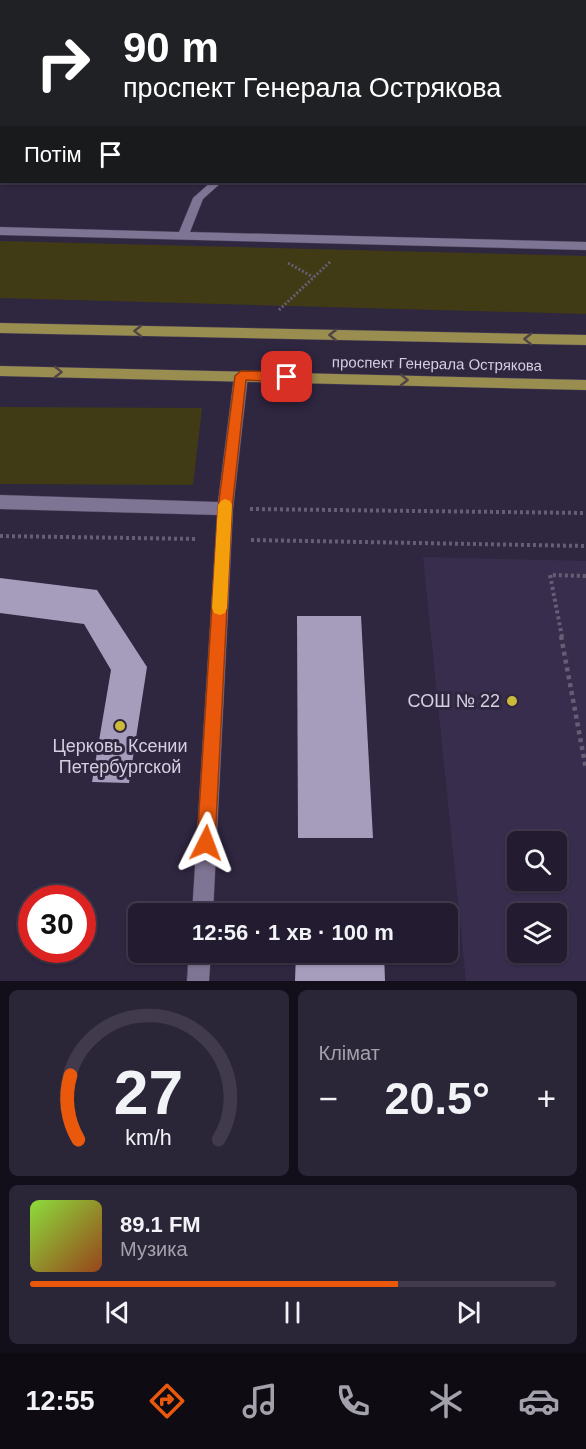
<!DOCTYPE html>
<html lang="uk">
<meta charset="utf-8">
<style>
body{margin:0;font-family:Arial,sans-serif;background:#2b2538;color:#f1f3f6;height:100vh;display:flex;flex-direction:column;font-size:22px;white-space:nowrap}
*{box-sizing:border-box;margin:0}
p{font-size:20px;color:#a3a1ab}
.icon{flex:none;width:33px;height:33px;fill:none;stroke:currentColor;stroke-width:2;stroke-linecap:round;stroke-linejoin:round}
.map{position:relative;height:981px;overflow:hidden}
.side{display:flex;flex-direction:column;gap:9px;padding:9px;background:#130f1a;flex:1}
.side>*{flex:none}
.banner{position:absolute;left:0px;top:0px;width:586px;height:183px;box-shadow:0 2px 4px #0004,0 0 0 2px #403a4c;background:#202124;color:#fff;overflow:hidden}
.buttons{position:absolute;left:507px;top:831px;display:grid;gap:12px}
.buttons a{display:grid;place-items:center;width:60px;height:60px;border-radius:9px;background:#231c30;box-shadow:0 2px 4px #0004,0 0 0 2px #403a4c;font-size:30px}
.speed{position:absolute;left:18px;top:885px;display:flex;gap:12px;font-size:30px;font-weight:700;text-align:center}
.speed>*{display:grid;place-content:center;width:78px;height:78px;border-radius:50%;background:#231c30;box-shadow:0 2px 4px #0004,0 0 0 2px #403a4c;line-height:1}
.speed .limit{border:9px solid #d22;background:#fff;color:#111}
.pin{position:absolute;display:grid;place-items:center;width:51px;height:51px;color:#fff;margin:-26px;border-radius:12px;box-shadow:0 3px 9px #0006}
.me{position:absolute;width:66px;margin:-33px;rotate:3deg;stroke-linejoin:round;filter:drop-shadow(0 0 4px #0008)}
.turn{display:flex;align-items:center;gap:21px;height:126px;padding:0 24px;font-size:27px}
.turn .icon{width:78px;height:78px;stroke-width:2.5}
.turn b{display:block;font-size:42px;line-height:51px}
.then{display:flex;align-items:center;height:57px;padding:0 24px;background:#0003;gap:12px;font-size:22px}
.big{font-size:45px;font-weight:800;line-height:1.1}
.side .widget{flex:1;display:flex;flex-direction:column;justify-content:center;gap:9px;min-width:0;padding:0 21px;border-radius:9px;background:#2b2538}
.side .dial{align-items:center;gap:0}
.dial svg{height:156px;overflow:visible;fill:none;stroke:#403a4c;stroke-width:7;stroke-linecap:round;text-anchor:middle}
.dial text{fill:#f1f3f6;stroke:none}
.song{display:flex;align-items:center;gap:18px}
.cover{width:72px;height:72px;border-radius:9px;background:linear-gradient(135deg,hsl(90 70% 55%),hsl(20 70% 35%))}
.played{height:6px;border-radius:3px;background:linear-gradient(90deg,#ea580c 70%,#403a4c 70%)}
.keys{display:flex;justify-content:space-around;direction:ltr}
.heat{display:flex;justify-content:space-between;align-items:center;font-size:33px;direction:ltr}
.side .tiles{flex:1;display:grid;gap:9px;grid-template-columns:1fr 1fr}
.widget:last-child{grid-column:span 2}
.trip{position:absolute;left:128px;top:903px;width:330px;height:60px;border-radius:9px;background:#231c30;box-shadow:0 2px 4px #0004,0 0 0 2px #403a4c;font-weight:800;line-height:60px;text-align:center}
.tab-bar{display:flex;height:96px;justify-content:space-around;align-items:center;background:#0e0b13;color:#a3a1ab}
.tab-bar .icon{width:42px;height:42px}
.tab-bar .current{color:#ea580c}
.tab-bar b{font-size:27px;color:#f1f3f6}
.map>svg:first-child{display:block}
.built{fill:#392d4d;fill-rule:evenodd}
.green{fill:#403b14}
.building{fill:#a69cbc}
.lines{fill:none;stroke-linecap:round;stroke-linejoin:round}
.minor-casing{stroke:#484056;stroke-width:1}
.major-casing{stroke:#484056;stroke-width:1}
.path-far3{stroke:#665e75;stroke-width:2;stroke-dasharray:1.5 1.5;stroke-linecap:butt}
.path-far2{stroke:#665e75;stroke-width:3;stroke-dasharray:2 2;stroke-linecap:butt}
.path-far1{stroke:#665e75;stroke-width:4;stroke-dasharray:3 3;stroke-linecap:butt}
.path{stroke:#665e75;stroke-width:4.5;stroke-dasharray:4 4;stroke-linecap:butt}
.minor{fill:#7e7493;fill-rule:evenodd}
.major{fill:#9a8d50;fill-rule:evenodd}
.oneway{stroke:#4f4545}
.route{fill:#ea580c;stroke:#983908;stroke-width:1.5}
.slow{fill:#f59e0b}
.poi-dot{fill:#cbba39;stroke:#2f2640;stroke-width:2}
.labels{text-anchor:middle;stroke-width:6;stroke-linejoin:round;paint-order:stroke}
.street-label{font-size:15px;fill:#d5cfe0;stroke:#2f2640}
.near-poi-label{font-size:18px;fill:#d5cfe0;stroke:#2f2640;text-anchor:end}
</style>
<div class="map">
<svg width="586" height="981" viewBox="0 0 586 981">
<rect width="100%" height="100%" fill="#2f2640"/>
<g class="built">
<path d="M34 0H586V24L585 2Z"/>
<path d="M423 557 586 561V981H466ZM518 842H556V880H518ZM518 914H556V952H518Z"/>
</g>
<g class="green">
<path d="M0 241 586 256V314L0 298Z"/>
<path d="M0 407 202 408 193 485 0 484Z"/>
</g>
<g class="building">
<path d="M0 578 97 590 147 667 129 783 92 782 111 670 84 624 0 613Z"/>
<path d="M297 616H361L373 838H298Z"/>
<path d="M296 952H384L385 981H295Z"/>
</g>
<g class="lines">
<defs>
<g id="minor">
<rect x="66" y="0" width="8" height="2"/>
<rect x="381" y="0" width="8" height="2"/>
<rect x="449" y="0" width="8" height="2"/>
<path d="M586 27V33L585 34V28Z"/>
<path d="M211 182H222L203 199 190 232 586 242V250L0 235V227L179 232 193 198Z"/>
<path d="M241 371 248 376 233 509 213 914H192L217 515 0 509V495L218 502 234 376Z"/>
<path d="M189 952H211L209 981H187Z"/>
</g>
<g id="major">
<path d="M0 323 586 335V345L0 333Z"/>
<path d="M0 366 586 380V390L0 376Z"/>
</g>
</defs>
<use href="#minor" class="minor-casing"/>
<use href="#major" class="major-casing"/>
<path class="path-far3" d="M229 2 232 0"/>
<g class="path-far2">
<path d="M288 263 313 277"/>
<path d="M279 310 330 262"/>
</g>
<g class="path-far1">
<path d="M250 509 586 513"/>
<path d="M0 536 198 539"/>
<path d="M251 540 586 546"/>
<path d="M562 637 550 575 586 576"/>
</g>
<path class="path" d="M561 636 586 769"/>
<use href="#minor" class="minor"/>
<use href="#major" class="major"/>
</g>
<defs><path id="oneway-chevron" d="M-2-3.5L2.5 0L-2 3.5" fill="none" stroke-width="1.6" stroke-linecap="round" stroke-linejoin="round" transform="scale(1.5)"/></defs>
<g class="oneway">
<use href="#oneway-chevron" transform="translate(138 331) rotate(-179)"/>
<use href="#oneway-chevron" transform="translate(333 335) rotate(-179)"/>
<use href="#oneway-chevron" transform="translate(528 339) rotate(-179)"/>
<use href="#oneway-chevron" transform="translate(58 372) rotate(1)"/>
<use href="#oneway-chevron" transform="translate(404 380) rotate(1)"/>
</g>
<path class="route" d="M241 371 287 372 293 377 287 382 246 380 232 509 215 843 212 850 206 853 200 850 197 843 218 509 235 376Z"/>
<path class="slow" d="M225 499 230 501 232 505 227 608 225 613 220 615 214 613 212 608 218 505 221 501Z"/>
<g class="poi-dot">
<circle cx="512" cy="701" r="6"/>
<circle cx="120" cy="726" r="6"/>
</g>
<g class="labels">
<g class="street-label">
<text transform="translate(437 364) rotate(1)" y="5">проспект Генерала Острякова</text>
</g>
<g class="near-poi-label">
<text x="500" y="707">СОШ № 22</text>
<text x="120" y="752" text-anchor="middle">Церковь Ксении<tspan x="120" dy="21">Петербургской</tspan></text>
</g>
</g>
</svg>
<div class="buttons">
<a><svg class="icon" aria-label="search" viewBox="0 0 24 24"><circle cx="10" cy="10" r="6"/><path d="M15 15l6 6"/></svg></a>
<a><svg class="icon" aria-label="layers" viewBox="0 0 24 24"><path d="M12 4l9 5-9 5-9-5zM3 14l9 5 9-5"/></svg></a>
</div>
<div class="speed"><div class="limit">30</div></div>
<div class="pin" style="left:287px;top:377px;background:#d93025"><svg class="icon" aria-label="arrive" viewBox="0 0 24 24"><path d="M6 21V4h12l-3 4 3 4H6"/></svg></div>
<svg class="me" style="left:206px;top:843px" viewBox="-20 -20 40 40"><path d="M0-17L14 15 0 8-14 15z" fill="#ea580c" stroke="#fff" stroke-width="4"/></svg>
<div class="trip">12:56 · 1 хв · 100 m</div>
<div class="banner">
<div class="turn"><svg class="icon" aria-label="right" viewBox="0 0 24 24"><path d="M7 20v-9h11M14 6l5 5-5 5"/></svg><div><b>90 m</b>проспект Генерала Острякова</div></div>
<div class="then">Потім<svg class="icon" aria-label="arrive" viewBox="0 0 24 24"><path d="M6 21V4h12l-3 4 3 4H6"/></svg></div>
</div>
</div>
<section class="side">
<div class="tiles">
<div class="widget dial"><svg viewBox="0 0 100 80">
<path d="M14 69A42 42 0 1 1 86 69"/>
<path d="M14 69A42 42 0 0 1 10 36" stroke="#ea580c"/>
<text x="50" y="56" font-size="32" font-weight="700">27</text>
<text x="50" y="72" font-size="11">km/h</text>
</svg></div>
<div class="widget"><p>Клімат</p>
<div class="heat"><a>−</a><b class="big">20.5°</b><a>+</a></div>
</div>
<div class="widget">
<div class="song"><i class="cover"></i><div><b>89.1 FM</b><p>Музика</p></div></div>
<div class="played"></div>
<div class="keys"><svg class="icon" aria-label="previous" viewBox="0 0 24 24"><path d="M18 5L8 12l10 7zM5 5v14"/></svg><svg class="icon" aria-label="pause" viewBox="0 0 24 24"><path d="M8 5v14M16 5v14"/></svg><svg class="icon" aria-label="next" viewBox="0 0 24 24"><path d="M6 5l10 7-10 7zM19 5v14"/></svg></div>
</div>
</div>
</section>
<nav class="tab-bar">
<b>12:55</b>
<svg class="icon current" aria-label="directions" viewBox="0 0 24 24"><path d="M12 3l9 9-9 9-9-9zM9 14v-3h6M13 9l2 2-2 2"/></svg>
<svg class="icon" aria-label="music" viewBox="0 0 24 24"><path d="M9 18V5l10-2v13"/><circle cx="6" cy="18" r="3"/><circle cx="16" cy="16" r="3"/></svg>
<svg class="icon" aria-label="phone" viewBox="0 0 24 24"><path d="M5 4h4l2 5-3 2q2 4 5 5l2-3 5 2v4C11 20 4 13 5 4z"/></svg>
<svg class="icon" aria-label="climate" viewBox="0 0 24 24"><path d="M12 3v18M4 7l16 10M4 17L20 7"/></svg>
<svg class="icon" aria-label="car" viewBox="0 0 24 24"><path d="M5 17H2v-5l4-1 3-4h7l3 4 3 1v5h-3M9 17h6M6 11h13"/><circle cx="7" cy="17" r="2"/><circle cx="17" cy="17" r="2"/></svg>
</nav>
